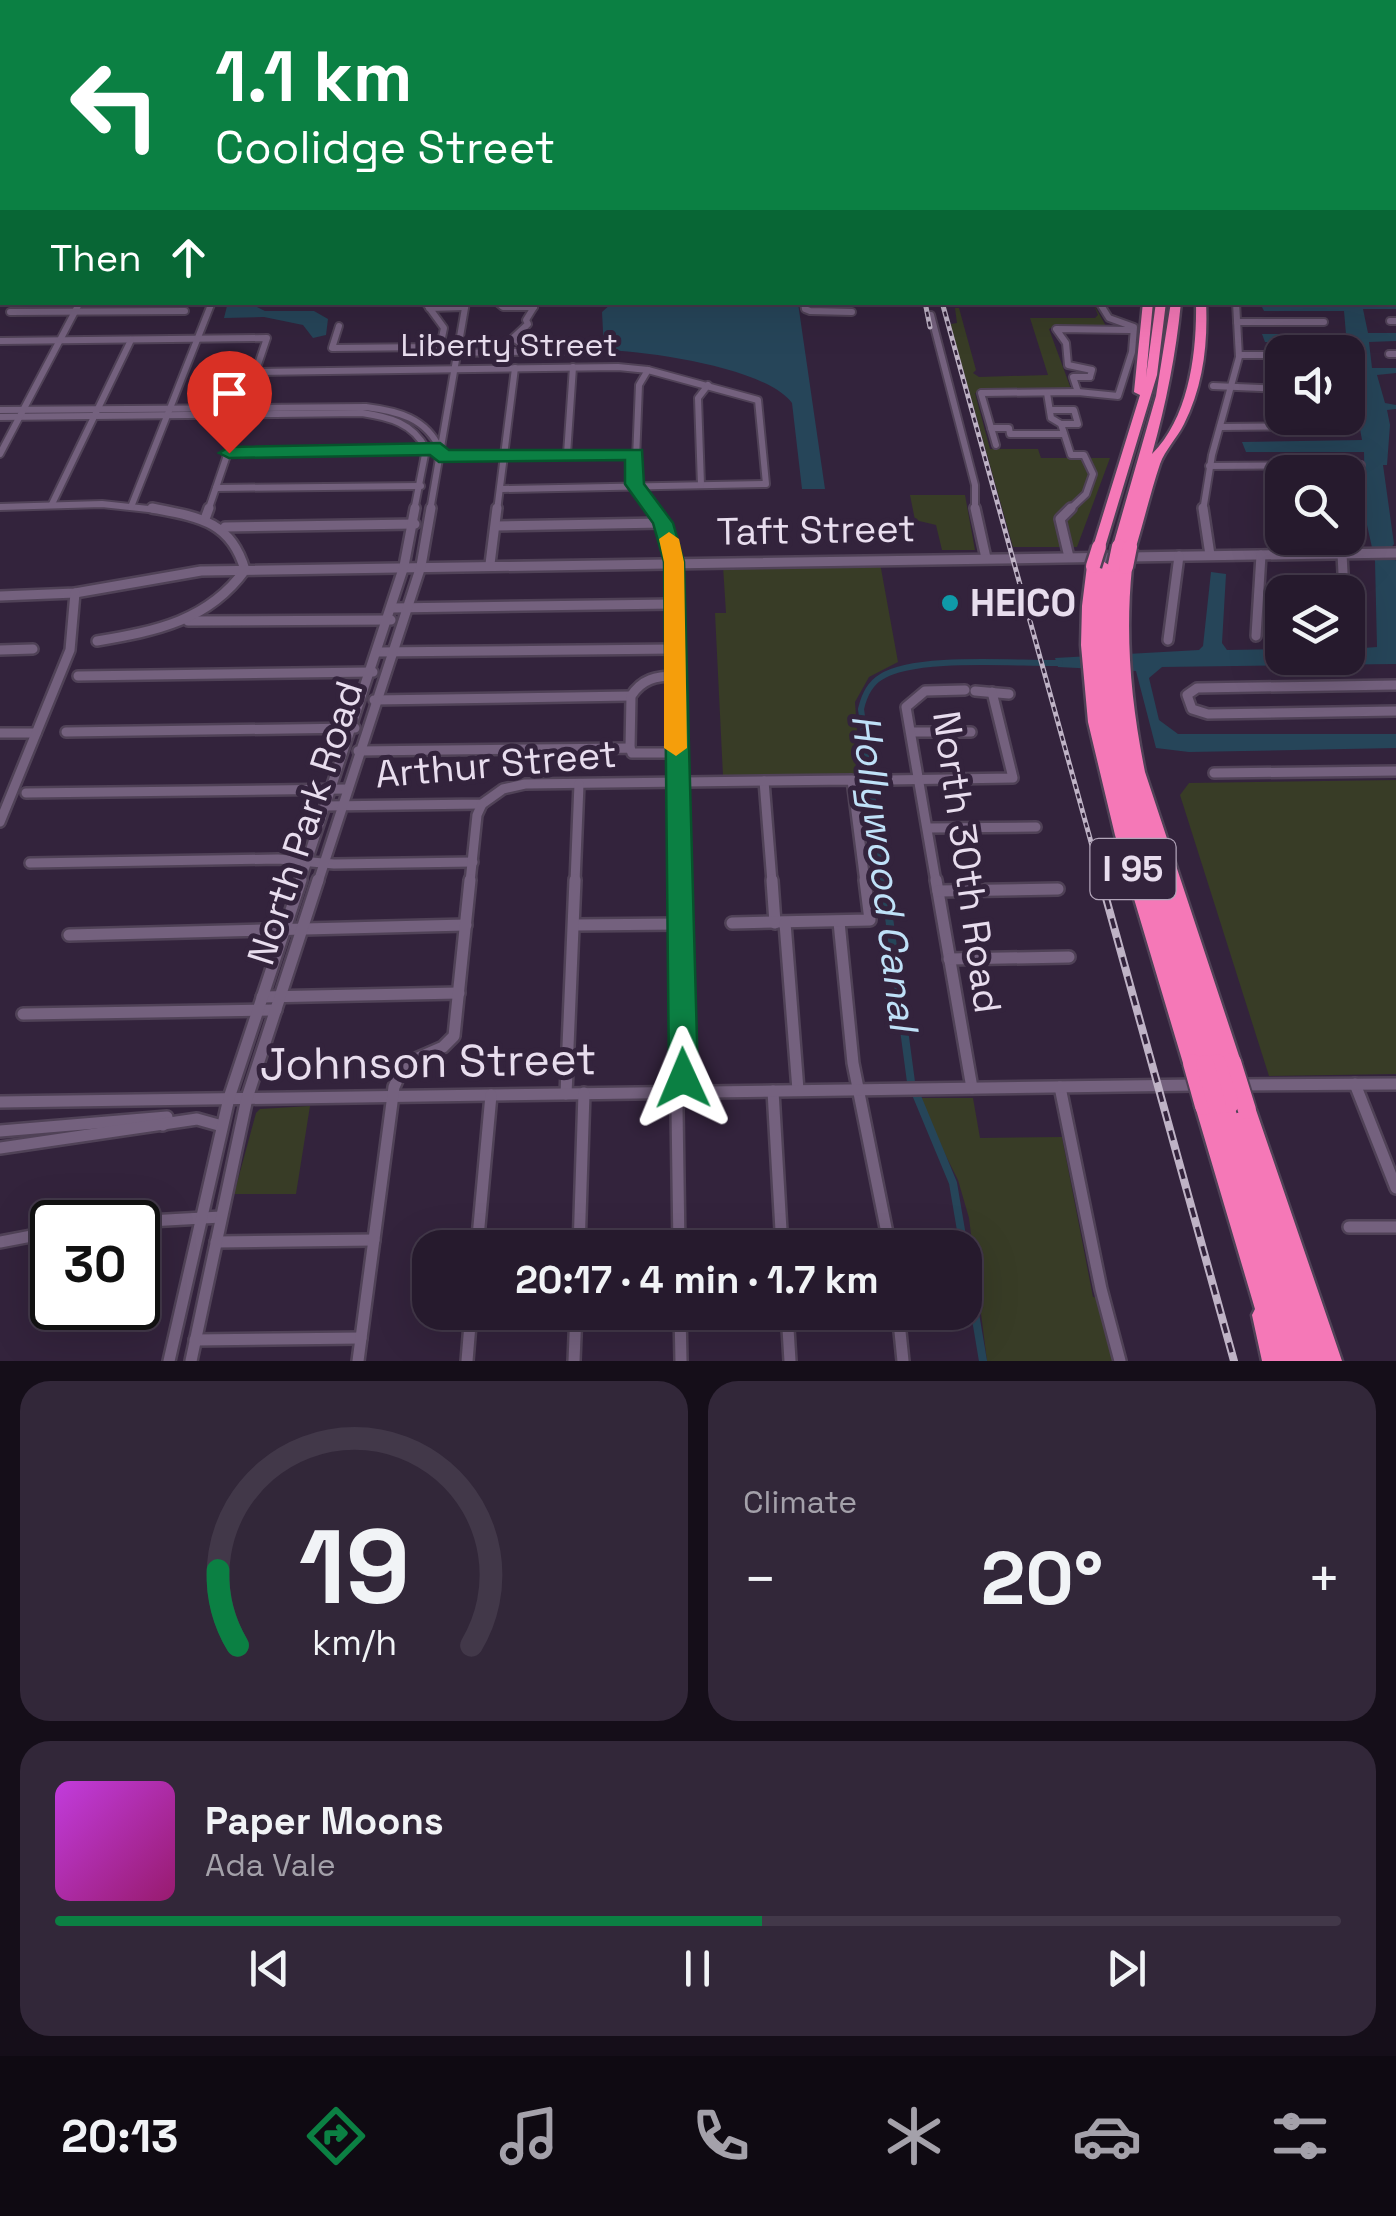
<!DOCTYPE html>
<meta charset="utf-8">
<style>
body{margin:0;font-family:"Space Grotesk",sans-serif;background:#322739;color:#f1f3f6;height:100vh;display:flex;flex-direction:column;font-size:38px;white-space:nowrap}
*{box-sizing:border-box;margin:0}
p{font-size:32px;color:#a4a1aa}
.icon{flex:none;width:55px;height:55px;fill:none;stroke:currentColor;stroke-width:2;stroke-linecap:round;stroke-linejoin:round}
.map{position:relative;height:1361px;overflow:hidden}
.drawer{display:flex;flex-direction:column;gap:20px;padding:20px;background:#150e19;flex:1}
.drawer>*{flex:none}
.banner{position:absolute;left:0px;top:0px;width:1398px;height:305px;box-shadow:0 10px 40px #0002,0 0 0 2px #423849;background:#0b8043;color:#fff;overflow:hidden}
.fabs{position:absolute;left:1265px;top:335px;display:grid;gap:20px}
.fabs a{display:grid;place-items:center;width:100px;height:100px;border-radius:20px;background:#261a2d;box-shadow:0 10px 40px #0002,0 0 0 2px #423849;font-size:50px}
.speed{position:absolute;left:30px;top:1200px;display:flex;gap:20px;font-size:50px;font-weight:700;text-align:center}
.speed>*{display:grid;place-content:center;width:130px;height:130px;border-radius:50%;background:#261a2d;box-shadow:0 10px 40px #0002,0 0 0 2px #423849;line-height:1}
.speed .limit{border:5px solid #111;border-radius:15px;background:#fff;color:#111}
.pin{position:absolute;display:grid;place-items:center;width:85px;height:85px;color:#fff;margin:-102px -42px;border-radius:50% 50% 50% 0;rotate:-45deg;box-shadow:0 0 10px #0007}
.pin .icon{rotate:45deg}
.me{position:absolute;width:110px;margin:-55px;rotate:359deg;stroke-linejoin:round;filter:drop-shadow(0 0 8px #0008)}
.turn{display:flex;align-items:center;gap:35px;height:210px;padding:0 50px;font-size:45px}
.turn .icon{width:130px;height:130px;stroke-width:2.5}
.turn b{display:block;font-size:70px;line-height:85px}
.then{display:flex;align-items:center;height:95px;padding:0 50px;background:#0003;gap:20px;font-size:38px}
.big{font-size:75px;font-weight:800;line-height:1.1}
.drawer .tile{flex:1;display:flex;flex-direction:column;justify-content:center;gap:15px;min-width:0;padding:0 35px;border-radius:30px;background:#322739}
.drawer .dial{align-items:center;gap:0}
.dial svg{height:260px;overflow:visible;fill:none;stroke:#423849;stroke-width:7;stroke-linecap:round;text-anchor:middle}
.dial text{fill:#f1f3f6;stroke:none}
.song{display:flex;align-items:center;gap:30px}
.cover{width:120px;height:120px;border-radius:15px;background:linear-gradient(135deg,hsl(290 70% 55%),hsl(320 70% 35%))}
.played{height:10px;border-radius:5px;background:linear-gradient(90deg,#0b8043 55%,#423849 55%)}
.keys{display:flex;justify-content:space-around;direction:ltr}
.heat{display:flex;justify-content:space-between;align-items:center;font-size:55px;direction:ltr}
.drawer .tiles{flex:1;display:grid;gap:20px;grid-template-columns:1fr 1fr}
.tile:last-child{grid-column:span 2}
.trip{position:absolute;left:412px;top:1230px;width:570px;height:100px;border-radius:30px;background:#261a2d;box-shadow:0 10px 40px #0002,0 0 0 2px #423849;font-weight:800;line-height:100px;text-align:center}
.menu{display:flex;height:160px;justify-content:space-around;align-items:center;background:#0f0a12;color:#a4a1aa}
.menu .icon{width:70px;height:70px}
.menu .selected{color:#0b8043}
.menu b{font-size:45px;color:#f1f3f6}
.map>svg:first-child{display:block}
.green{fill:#383c26}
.water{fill:#264559}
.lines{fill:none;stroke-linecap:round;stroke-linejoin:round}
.canal-far1{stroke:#264559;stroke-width:6}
.canal{stroke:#264559;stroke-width:8}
.minor-far3-casing{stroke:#504257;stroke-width:8}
.minor-far2-casing{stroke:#504257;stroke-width:10}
.minor-far1-casing{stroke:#504257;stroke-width:14}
.minor-casing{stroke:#504257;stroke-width:16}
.highway-casing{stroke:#504257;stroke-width:5}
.minor-far3{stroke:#74617e;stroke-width:5}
.minor-far2{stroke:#74617e;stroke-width:6}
.minor-far1{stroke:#74617e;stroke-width:9}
.minor{stroke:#74617e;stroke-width:11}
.highway{fill:#f578b7;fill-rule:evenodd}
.rail-far1-casing{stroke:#bfb3c6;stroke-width:5}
.rail-casing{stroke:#bfb3c6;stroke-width:8}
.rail-far1{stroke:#33233c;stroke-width:2.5;stroke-dasharray:5;stroke-linecap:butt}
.rail{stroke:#33233c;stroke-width:4;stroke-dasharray:10;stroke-linecap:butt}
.highway-bridge-far1-casing{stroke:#504257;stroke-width:19;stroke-linecap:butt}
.highway-bridge-casing{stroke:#504257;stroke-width:22;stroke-linecap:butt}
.highway-bridge-far1{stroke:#f578b7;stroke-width:14}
.highway-bridge{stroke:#f578b7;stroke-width:18}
.route{fill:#0b8043;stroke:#07532c;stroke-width:2.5}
.slow{fill:#f59e0b}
.culture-dot{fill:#0f9aa8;stroke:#33233c;stroke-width:4}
.labels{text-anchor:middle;stroke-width:10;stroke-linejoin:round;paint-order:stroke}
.far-street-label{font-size:32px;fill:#e8ddee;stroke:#33233c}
.shield{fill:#33233c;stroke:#b2a5b9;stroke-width:2.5}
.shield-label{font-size:35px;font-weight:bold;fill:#e8ddee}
.street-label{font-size:38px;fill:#e8ddee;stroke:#33233c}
.poi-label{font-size:38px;font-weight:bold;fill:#e8ddee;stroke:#33233c;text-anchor:start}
.water-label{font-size:40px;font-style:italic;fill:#bfe1f8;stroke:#33233c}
.near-street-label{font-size:45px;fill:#e8ddee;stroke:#33233c}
</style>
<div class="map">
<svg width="1396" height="1361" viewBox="0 0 1396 1361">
<rect width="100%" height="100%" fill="#33233c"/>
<g class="green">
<path d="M1093 303 1106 326 1057 325 1049 329 1071 389 975 393 990 449H1038L1041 458H1110L1077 547H1013L952 330 951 324 957 323 955 308H959L976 370 973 373 979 377 1048 375 1030 318H1095L1098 315Z"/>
<path d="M910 495H965L975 550H942L936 525 915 520Z"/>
<path d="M880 563 898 662 869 677 855 702 860 774 723 776 715 613H726L723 566Z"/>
<path d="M1396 780V1074L1269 1076 1180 795 1189 783Z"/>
<path d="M917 1098H973L980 1138 1062 1137 1093 1297 1103 1298 1115 1361H987L969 1218 958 1180Z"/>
<path d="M310 1106 296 1194H234L256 1113 260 1109Z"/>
</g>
<g class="water">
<path d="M1396 302V309H1363L1368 333H1396V341L1369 342 1372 368H1396V373L1377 375 1385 403 1396 405V409L1387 410 1390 425 1387 465H1383L1394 544 1390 549 1396 561V664L1162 667 1149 678 1159 720 1178 734H1396V748L1189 752 1156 748 1136 671 1058 667 1055 658 1199 650 1203 646 1211 572 1226 574 1222 643 1227 650 1282 649V658H1348V649L1377 647 1375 561 1367 525H1348V504L1365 502 1364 452H1246L1242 442 1362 440 1358 418 1348 414V403L1357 400 1353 380 1348 378V367L1355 365 1349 342H1265L1262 334H1346L1344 311H1264L1260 303Z"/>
<path d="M612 303H798L825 489H802L792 403C767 368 648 351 604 350L602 312Z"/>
<path d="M253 305 265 311H314L328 319 326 335 313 338 303 325 264 317 224 318 227 306Z"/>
</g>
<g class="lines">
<path class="canal-far1" d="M884 882 861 709C864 696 869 684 881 677 915 655 1017 664 1060 663"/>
<g class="canal">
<path d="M884 880 911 1082 953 1183 964 1248"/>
<path d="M965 1254 983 1361"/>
</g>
<defs>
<g id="minor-far3">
<path d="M250 2 276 0"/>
<path d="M466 2H483"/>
<path d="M537 2 542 0"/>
</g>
<g id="minor-far2">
<path d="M497 302 503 307H534"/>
<path d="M804 302 805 309 810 311 852 312"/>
<path d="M429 308 465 307"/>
<path d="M10 312 185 311"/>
<path d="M931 315 975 485V511"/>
<path d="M1390 321H1396"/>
<path d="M1237 322H1324"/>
<path d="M339 326 332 348 433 347 441 342 444 328 425 302"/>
<path d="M0 341 267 338 208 511"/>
<path d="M525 351V346L513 338 528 324 526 320 534 307"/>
<path d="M459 353 592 350"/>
<path d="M1389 354H1396"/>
<path d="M1239 355H1282"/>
<path d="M648 370 639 385 635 484 654 511"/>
<path d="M256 372 618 367 648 370 758 400 766 484 502 489"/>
<path d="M1090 377 1092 370 1068 365 1066 343 1056 329 1131 330"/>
<path d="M1213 386 1282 389"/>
<path d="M1078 392 1073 377H1090"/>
<path d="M1047 393 1051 418 1061 424 1071 455H1084L1093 474 1086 494 1068 511"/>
<path d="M0 410 366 407C398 411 426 418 440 449"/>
<path d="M1051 410H1074L1078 424H1061"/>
<path d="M0 417 362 413C389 417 413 423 426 449L414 511"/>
<path d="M1220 427 1331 426"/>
<path d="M991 428H1009L1010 434H1064"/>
<path d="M996 445 981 393 1078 392 1118 396 1132 352 1134 327 1109 318 1099 302"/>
<path d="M229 453 427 449"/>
<path d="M0 454 80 302"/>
<path d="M567 454 573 367"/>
<path d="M439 456 635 454"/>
<path d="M1209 466 1361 465"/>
<path d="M701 485 698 398 708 385"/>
<path d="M216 488 421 486"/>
<path d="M52 504 131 340"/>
<path d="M0 507 102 504 167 511"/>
<path d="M131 507 212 302"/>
<path d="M430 511 466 302"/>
<path d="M497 511 515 368"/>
<path d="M1203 511 1212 455 1239 357 1236 302"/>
</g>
<g id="minor-far1">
<path d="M152 508C199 517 231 521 245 570"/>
<path d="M653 508 663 523 674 562 680 882"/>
<path d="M975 508 986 558"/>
<path d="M1203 508 1210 555"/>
<path d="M205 519 209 508"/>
<path d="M496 526 663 523"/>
<path d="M225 527 415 524"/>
<path d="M1342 554 1344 592"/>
<path d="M1069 557 1060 519 1071 508"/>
<path d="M490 564 497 508"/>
<path d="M0 596 75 593 201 571 1396 553"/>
<path d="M392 608 673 604"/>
<path d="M188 621 391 620"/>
<path d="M1256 636 1261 555"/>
<path d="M1168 640 1179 556"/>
<path d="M97 641C156 631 208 621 245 570"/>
<path d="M0 650 33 649"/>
<path d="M377 652 674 649"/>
<path d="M78 676 373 672"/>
<path d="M1396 685 1197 688 1187 695 1192 709 1208 714 1396 711"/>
<path d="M975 691 1009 694"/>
<path d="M374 700 631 696"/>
<path d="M66 732 355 728"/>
<path d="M911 732H971"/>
<path d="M0 733H36"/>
<path d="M630 748 631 696C642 679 656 676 675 676"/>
<path d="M358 751 630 748 632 753H675"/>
<path d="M1214 773 1396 771"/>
<path d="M888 780 1013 778 992 692"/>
<path d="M764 781 772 882"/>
<path d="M26 793 348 789"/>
<path d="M325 806 482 804 503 789 525 784 852 780 865 882"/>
<path d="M0 822 70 650 75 593"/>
<path d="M929 828 1036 827"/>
<path d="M30 863 278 859 334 864 473 862"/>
<path d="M300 882 404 566 415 508"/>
<path d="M318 882 421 566 431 508"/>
<path d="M470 882 477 815 482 804"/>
<path d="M575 882 579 784"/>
<path d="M936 882 906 707 925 691 965 690"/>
</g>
<g id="minor">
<path d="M772 880 775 923"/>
<path d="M936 880 972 1088"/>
<path d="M938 891 1058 889"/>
<path d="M839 922 853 1063 890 1248"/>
<path d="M732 923 870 920 865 880"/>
<path d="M785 923 798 1090"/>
<path d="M574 925 680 924"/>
<path d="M69 935 466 925"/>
<path d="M949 959 1069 957"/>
<path d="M262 997 459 993"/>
<path d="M23 1014 276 1010"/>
<path d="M1355 1084 1396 1188"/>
<path d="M1238 1085 1396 1084"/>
<path d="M1060 1087 1101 1289 1120 1361"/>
<path d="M773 1091 782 1248"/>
<path d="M566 1094 575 880"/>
<path d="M0 1102 1197 1085"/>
<path d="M0 1131 167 1117 163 1125"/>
<path d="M0 1148 197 1119 222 1126"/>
<path d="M131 1222 221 1217"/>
<path d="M1349 1227H1396"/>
<path d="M0 1242 52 1232"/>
<path d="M216 1242 374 1240"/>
<path d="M477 1248 491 1095"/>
<path d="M579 1248 584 1093"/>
<path d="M679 1248 677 1109 683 1078 680 880"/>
<path d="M680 1312 681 1361"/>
<path d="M787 1312 790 1361"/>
<path d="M898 1312 903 1361"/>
<path d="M195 1340 361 1338"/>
<path d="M169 1361 229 1098 301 880"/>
<path d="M191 1361 247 1098 318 880"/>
<path d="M358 1361 394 1087 404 1064 443 1047 454 1036 470 880"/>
<path d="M467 1361 471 1312"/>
<path d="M574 1361 576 1312"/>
</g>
<g id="highway">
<path d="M1105 0H1113L1114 2H1107Z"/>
<path d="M1122 0H1130L1131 2H1124Z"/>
<path d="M1139 0H1147V2H1140Z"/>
<path d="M1143 302H1153L1146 377 1156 302H1166L1157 375 1105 547 1099 551 1093 547 1140 395 1134 392Z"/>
<path d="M1171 302H1181C1176 354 1166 404 1152 454 1189 417 1197 353 1196 302H1206C1208 345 1203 386 1184 424 1177 438 1165 450 1160 464 1151 491 1144 520 1136 547L1130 551 1124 548 1119 550 1113 546 1156 396Z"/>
<path d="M1103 561 1109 565 1115 561 1121 565 1126 563 1132 567C1125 637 1131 703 1145 772L1241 1062 1238 1067 1232 1069 1225 1065 1217 1070 1212 1068 1205 1071 1198 1068 1192 1070 1186 1068 1183 1063 1115 835 1088 722 1081 645 1082 606 1087 566 1089 563Z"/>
<path d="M1230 1097 1236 1099 1240 1107 1247 1103 1253 1105 1256 1110 1342 1361H1262L1252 1315 1255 1309 1195 1106 1198 1101C1209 1097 1219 1101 1230 1097Z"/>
</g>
</defs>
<use href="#minor-far3" class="minor-far3-casing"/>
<use href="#minor-far2" class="minor-far2-casing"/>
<use href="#minor-far1" class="minor-far1-casing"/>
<use href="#minor" class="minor-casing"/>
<use href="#highway" class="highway-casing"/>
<use href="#minor-far3" class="minor-far3"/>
<use href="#minor-far2" class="minor-far2"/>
<use href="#minor-far1" class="minor-far1"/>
<use href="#minor" class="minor"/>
<use href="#highway" class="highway"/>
<defs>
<g id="rail-far1">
<path d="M925 302 930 327"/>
<path d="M942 302 1102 882"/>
</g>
<path id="rail" d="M1101 880 1234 1361"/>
</defs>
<use href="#rail-far1" class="rail-far1-casing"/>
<use href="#rail" class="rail-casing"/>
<use href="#rail-far1" class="rail-far1"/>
<use href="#rail" class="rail"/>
<defs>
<g id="highway-bridge-far1">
<path d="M1115 565 1119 546"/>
<path d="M1093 566 1099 547"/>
<path d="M1126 567 1130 547"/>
</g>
<g id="highway-bridge">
<path d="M1232 1062 1247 1110"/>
<path d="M1192 1063 1204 1106"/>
<path d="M1217 1063 1230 1104"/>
<path d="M1205 1064 1217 1105"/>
</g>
</defs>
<use href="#highway-bridge-far1" class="highway-bridge-far1-casing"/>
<use href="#highway-bridge" class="highway-bridge-casing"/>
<use href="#highway-bridge-far1" class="highway-bridge-far1"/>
<use href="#highway-bridge" class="highway-bridge"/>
</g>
<path class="route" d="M440 443 449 450H642L644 484 673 523 684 562 698 1078 694 1087 683 1090 673 1087 669 1078 664 562 653 523 625 484V460L439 462 430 455 229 458 219 453 229 447Z"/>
<path class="slow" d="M669 532 679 539 684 562 687 748 676 756 664 748V562L659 539Z"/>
<circle class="culture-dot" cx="950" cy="603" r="10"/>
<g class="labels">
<g class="far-street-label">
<text x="509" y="356">Liberty Street</text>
</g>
<rect class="shield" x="1090.5" y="839" width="85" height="60" rx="8"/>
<g class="shield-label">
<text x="1133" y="881">I 95</text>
</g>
<g class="street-label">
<text transform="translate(816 530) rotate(-1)" y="13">Taft Street</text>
<text transform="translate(496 764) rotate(-5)" y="13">Arthur Street</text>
<text transform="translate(305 823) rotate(-72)" y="13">North Park Road</text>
<text transform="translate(967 862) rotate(82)" y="13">North 30th Road</text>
</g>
<g class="poi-label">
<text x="970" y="616">HEICO</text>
</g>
<g class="water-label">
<text transform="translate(885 872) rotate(83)" y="14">Hollywood Canal</text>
</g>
<g class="near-street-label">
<text transform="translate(428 1061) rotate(-1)" y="16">Johnson Street</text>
</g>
</g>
</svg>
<div class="fabs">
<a><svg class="icon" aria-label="sound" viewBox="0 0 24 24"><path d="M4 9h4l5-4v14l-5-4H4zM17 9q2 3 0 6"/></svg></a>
<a><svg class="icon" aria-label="search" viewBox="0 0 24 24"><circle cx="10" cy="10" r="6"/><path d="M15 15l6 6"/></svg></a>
<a><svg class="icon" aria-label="layers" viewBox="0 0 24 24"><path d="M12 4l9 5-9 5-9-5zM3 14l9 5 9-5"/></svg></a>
</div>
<div class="speed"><div class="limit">30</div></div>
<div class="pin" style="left:229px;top:453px;background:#d93025"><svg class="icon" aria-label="arrive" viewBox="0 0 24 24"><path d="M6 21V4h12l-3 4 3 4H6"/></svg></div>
<svg class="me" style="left:683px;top:1078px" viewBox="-20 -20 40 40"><path d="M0-17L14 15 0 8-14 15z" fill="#0b8043" stroke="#fff" stroke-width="4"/></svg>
<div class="trip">20:17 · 4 min · 1.7 km</div>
<div class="banner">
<div class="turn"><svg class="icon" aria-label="left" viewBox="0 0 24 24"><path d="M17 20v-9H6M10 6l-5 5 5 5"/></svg><div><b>1.1 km</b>Coolidge Street</div></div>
<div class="then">Then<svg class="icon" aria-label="ahead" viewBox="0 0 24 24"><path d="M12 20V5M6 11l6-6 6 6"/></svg></div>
</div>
</div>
<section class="drawer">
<div class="tiles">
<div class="tile dial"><svg viewBox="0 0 100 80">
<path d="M14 69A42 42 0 1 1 86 69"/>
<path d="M14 69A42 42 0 0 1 8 46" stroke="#0b8043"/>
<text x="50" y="56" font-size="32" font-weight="700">19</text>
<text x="50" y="72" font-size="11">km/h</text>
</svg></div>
<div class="tile"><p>Climate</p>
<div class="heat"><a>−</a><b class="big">20°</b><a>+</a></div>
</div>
<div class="tile">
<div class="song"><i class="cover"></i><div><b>Paper Moons</b><p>Ada Vale</p></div></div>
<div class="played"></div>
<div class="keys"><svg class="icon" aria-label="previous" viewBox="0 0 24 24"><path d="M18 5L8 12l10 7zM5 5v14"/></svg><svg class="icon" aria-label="pause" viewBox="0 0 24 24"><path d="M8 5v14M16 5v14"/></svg><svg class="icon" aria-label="next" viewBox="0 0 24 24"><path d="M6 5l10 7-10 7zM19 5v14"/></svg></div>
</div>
</div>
</section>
<nav class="menu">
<b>20:13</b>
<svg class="icon selected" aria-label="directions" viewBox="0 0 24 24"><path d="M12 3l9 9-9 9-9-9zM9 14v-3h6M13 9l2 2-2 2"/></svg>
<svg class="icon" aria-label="music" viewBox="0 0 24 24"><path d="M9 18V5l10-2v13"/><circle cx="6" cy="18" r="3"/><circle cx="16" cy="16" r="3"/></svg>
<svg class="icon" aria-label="phone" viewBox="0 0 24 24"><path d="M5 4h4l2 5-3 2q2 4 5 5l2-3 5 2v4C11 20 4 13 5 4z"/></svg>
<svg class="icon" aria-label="climate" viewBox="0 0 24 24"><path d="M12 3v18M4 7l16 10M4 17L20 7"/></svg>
<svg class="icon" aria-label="car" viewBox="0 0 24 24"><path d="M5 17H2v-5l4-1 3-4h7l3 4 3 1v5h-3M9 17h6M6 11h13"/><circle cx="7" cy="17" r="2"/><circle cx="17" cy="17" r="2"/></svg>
<svg class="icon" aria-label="filters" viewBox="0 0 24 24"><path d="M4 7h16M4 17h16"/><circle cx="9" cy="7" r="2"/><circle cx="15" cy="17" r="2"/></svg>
</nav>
